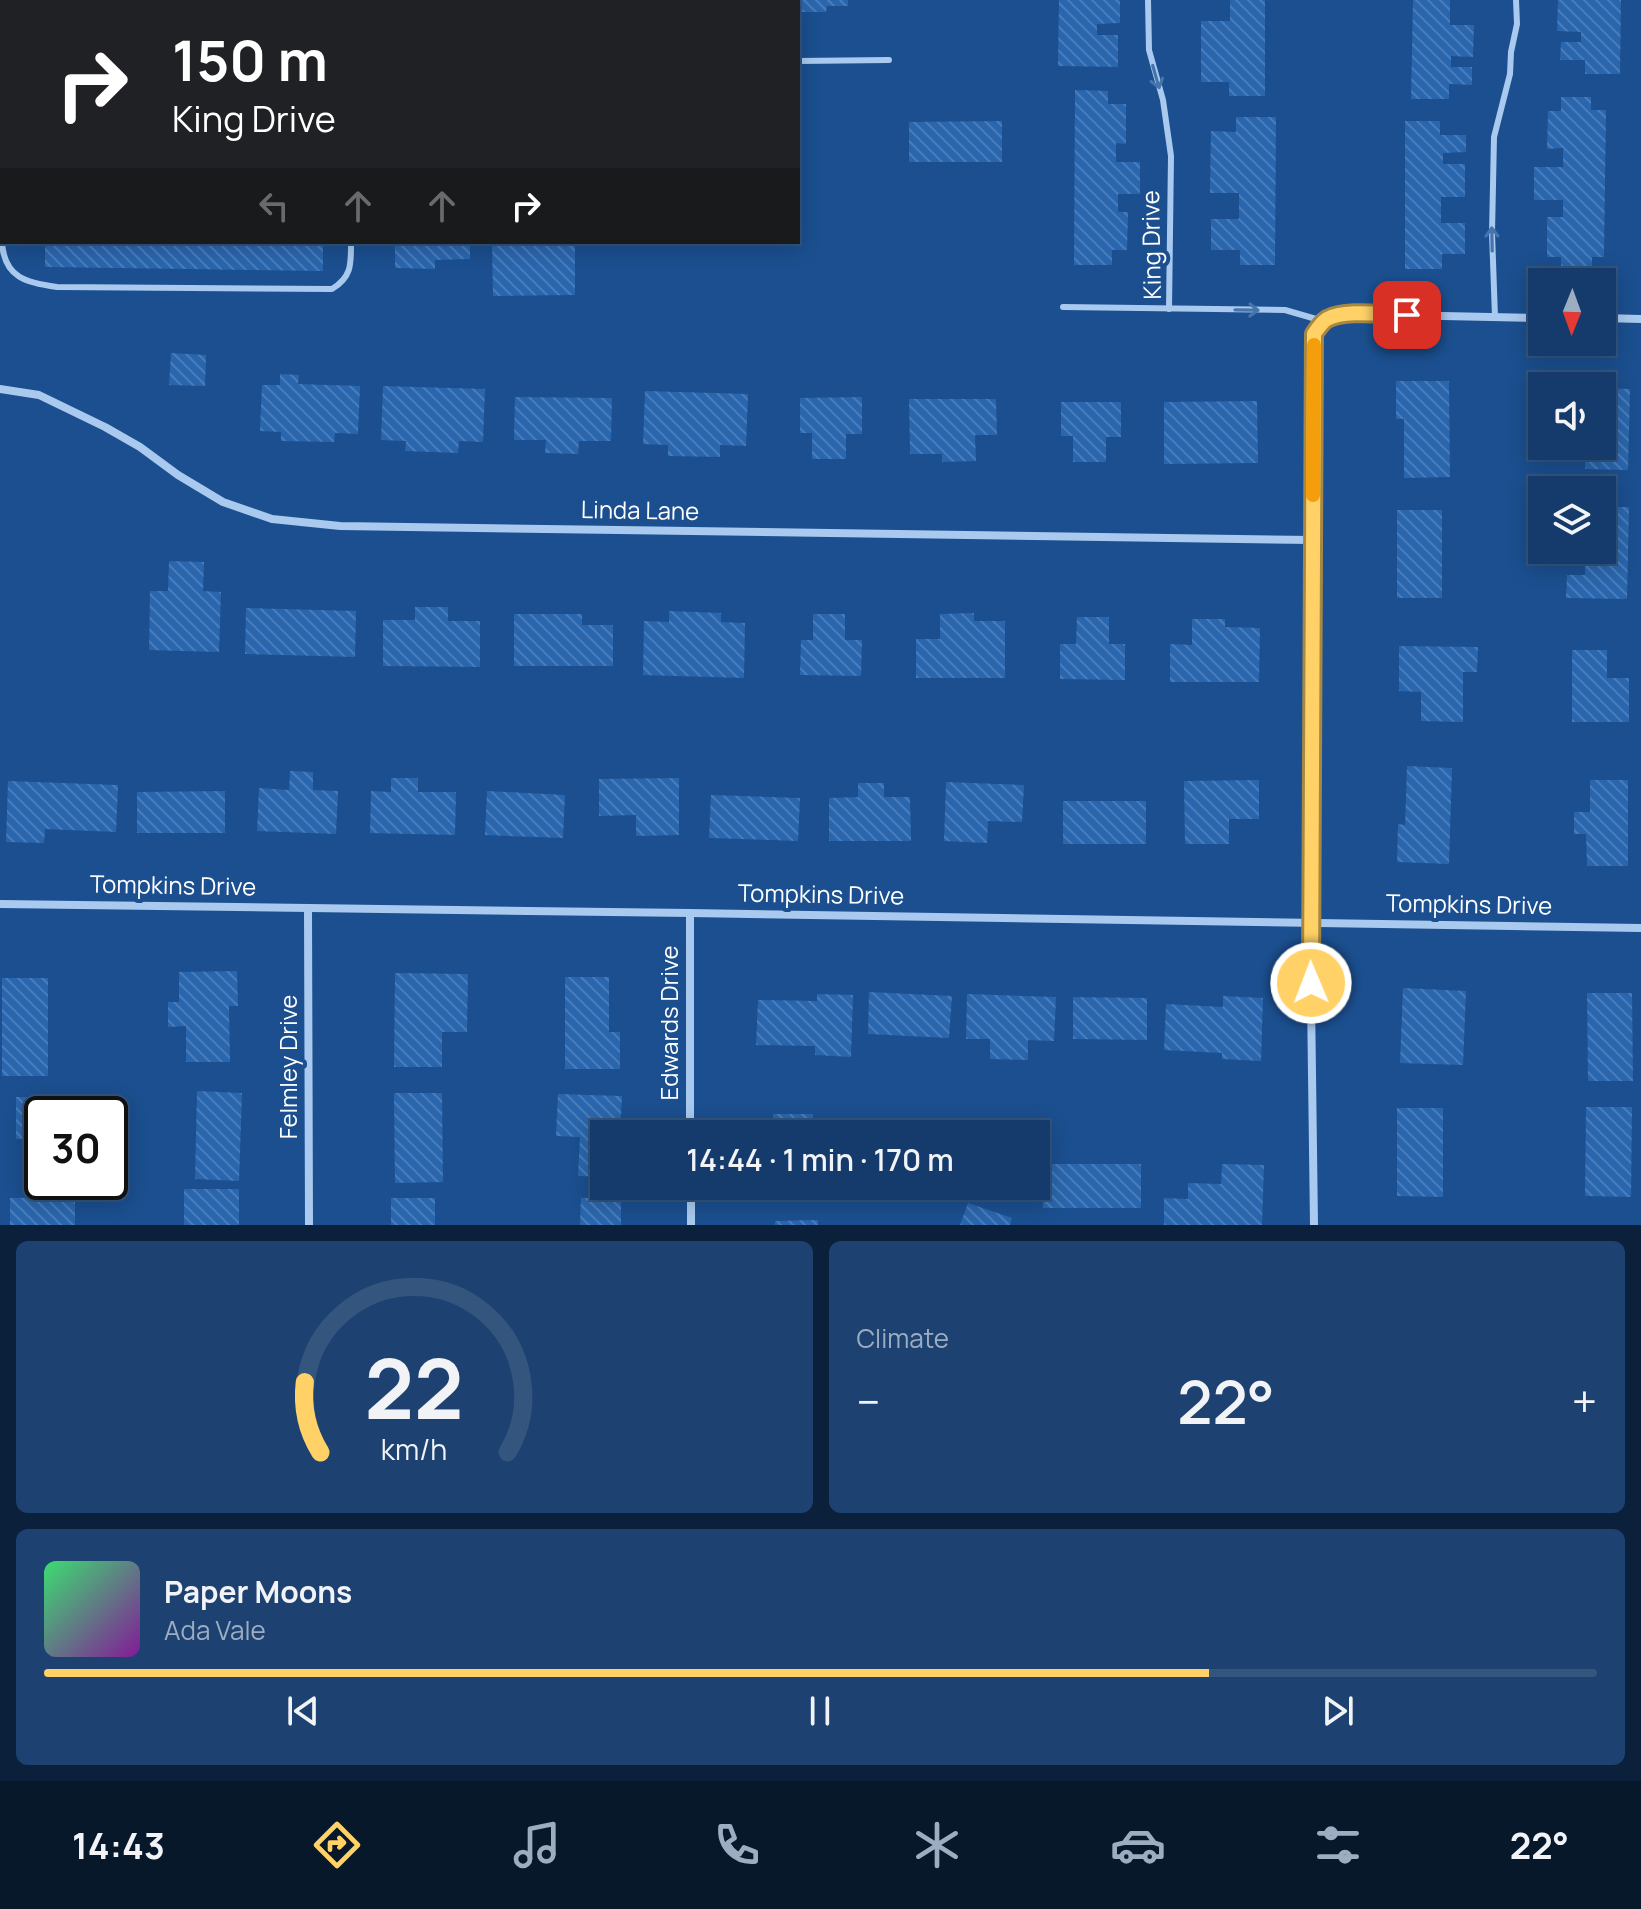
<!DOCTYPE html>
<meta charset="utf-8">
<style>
body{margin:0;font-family:Manrope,sans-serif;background:#1d4271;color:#f1f3f6;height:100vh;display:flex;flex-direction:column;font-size:30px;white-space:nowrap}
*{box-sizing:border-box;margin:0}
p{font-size:26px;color:#9dadc1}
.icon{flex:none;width:44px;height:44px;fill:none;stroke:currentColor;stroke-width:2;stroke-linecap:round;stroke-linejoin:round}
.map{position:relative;height:1225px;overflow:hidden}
.side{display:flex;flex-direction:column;gap:16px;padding:16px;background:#0b203b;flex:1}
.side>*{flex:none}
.guide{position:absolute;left:0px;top:0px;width:800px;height:244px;box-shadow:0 4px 20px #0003,0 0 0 2px #33557e;background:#202124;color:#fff;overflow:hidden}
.needle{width:52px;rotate:181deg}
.tools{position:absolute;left:1528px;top:268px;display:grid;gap:16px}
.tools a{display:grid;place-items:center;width:88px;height:88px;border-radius:0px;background:#143b6b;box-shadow:0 4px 20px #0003,0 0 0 2px #33557e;font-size:40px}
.speed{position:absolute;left:24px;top:1096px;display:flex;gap:16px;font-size:40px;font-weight:700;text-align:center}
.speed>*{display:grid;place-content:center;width:104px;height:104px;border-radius:50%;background:#143b6b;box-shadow:0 4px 20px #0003,0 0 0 2px #33557e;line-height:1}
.speed .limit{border:4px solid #111;border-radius:12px;background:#fff;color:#111}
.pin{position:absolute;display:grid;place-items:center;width:68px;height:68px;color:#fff;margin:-34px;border-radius:16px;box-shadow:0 4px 12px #0006}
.me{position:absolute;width:88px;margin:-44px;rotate:359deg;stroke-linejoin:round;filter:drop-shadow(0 0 6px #0008)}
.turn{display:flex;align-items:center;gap:28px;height:168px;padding:0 40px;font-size:36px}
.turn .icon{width:104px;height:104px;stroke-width:2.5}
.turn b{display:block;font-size:56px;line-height:68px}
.lanes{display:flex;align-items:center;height:76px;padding:0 40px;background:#0003;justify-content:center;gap:40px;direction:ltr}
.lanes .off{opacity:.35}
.big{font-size:60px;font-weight:600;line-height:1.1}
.side .card{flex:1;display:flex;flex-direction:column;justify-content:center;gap:12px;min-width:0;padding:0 28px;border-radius:12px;background:#1d4271}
.side .dial{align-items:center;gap:0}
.dial svg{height:208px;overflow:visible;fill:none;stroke:#33557e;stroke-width:7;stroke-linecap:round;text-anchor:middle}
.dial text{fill:#f1f3f6;stroke:none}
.song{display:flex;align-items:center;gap:24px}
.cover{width:96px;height:96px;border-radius:12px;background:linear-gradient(135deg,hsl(140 70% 55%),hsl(290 70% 35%))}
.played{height:8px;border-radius:4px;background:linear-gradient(90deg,#ffd166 75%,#33557e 75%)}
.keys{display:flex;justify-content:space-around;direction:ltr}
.heat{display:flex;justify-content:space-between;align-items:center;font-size:44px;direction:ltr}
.side .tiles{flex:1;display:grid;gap:16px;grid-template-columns:1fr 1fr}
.card:last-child{grid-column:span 2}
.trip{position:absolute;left:590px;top:1120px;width:460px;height:80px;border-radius:0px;background:#143b6b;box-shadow:0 4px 20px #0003,0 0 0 2px #33557e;font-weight:600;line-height:80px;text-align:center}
.menu{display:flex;height:128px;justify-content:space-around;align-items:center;background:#08182b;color:#9dadc1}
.menu .icon{width:56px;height:56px}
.menu .active{color:#ffd166}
.menu b{font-size:36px;color:#f1f3f6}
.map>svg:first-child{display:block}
.building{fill:url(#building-back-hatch)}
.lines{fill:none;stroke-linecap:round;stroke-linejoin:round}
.service{stroke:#a9c9ee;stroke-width:6}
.minor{stroke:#a9c9ee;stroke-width:8}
.oneway{stroke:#4674ac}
.route-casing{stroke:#a68842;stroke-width:20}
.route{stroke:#ffd166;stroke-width:14}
.slow{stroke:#f59e0b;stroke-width:14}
.labels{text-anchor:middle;stroke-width:8;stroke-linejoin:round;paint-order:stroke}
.street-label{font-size:24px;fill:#fff;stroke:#1b4f8f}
</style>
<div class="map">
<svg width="1641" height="1225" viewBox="0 0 1641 1225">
<defs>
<pattern id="building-back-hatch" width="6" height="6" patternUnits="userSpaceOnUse" patternTransform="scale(2)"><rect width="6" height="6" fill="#2a66ad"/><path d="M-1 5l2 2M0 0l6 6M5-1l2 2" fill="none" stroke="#4a7db9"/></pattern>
</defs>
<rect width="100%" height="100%" fill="#1b4f8f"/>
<g class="building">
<path d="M798 0H848V6H827L826 12H798Z"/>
<path d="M1059 0H1120V23L1097 24V35H1118V67L1058 66Z"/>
<path d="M1230 0H1265V96H1229V82H1201V21H1230Z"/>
<path d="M1413 0H1450V25H1474L1473 57 1451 56V67H1472V85L1449 84V99H1411Z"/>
<path d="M1558 0H1621L1620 74H1585V60H1560L1561 42H1581V32L1557 31Z"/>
<path d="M1075 90 1108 91V104H1126V144L1116 143V162H1140V194H1118V212H1128L1127 250H1112V265H1074Z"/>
<path d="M1561 97H1591V110H1606L1604 257H1592V270H1561V257H1547V217H1563V200H1534V167H1563V148L1547 149 1548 111H1561Z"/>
<path d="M1236 117H1276L1275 265H1240V250H1211V219H1239V193H1210L1211 131 1236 132Z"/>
<path d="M1002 121V162H909V122Z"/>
<path d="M1405 121H1440V135H1466V152L1443 153V164H1465V197H1441V223H1465V254H1442V269H1405Z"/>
<path d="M45 242H323V271L45 267Z"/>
<path d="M395 242H470V259L435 260V269L395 268Z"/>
<path d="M492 242H575V295L493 296Z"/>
<path d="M171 353 206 355 205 386 169 385Z"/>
<path d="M280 374 299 375 298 384 360 386 358 434 335 433 334 442 281 441V432L260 431 262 385H280Z"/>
<path d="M1396 381H1449L1450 477 1404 478V419H1396Z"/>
<path d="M383 386 485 389 483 442 459 441 458 453 405 451 406 441 381 440Z"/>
<path d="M1602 388 1630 389 1628 470 1585 469V446H1602Z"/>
<path d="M645 391 748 394 746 446 720 445V457L668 456V445L643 444Z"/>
<path d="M515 397 612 398 611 441H579L578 454 545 453 546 440H514Z"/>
<path d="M862 397V434H846V459H812V433H800V398Z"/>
<path d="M909 399H996L997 435H975L976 461 942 462V454H910Z"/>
<path d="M1257 401 1258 463 1164 464V402Z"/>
<path d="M1061 402H1121V437H1106V462H1073V436H1061Z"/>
<path d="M1602 507H1629L1627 599 1566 598 1567 575H1585V550H1602Z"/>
<rect x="1397" y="510" width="45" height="88"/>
<path d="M169 561 204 562 203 591 221 592 219 652 149 650 150 591H168Z"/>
<path d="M415 607H448V621H480V667L383 666V620H415Z"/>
<path d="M246 608 356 611 355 657 245 654Z"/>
<path d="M669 611 721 613V622L745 623 744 678 643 675 644 621 669 622Z"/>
<path d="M974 613V621H1005V678H916V639H940V614Z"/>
<path d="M514 614H582V625H613V666H514Z"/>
<path d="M813 614H845V640H862L861 676 800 675 801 640H813Z"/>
<path d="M1077 617H1109V644H1125V680L1060 679V644H1076Z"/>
<path d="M1192 619H1225V627L1260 628 1259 682H1170V644L1192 645Z"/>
<path d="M1399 646 1478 647 1477 672H1463V722L1421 721V692L1399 691Z"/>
<path d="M1572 650H1607V678H1629V722H1572Z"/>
<path d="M1407 766 1452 768 1449 864 1397 862 1398 824 1405 825Z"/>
<path d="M290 771 313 772V790L338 791 336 834 257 831 259 788 289 790Z"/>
<path d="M391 778H418V792H456L455 835 370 833 371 791 391 792Z"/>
<path d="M679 778V835L636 836V815L599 816V779Z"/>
<path d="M1259 780V819H1229V844H1185L1184 781Z"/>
<path d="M1590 780H1628V866H1587L1586 834H1574V812H1590Z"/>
<path d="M8 781 118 785 116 832 45 829 44 843 6 842Z"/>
<path d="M946 782 1024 785 1022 822 988 821 987 843 944 841Z"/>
<path d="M858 783H884V797H910L911 841H829V798L858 797Z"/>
<path d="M225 791V833H137V792Z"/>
<path d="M487 791 565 795 563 838 485 835Z"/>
<path d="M711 795 800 798 798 841 709 838Z"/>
<rect x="1063" y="801" width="83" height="43"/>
<path d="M237 971 238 1006H229L230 1062H186V1026L168 1027V1002H179V972Z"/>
<path d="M395 973 468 974 467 1032H442V1067H394Z"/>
<path d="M565 977H609V1032H620V1069H565Z"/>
<rect x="2" y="978" width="46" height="98"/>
<path d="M1403 988 1466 991 1463 1065 1400 1063Z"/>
<path d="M869 992 952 996 949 1038 868 1034Z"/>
<path d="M1587 993H1632L1633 1081H1588Z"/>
<path d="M817 994 853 995 851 1057 815 1055V1046L756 1045 758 1000 817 1001Z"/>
<path d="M967 994 1056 997 1054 1041 1028 1040V1060L990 1059V1039H966Z"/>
<path d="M1223 996 1263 998 1261 1061 1222 1059V1053L1164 1050 1166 1004 1223 1007Z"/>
<path d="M1073 997 1147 998V1040L1073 1039Z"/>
<path d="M197 1091 242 1093 239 1181 195 1179Z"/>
<path d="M394 1093H442L443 1182 395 1183Z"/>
<path d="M558 1094 622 1096 620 1134H604V1177L578 1176 580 1137 556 1136Z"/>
<path d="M16 1097H77V1114H42V1171H38V1139H16Z"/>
<path d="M1586 1107H1632L1631 1197 1585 1196Z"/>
<path d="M1397 1108H1443V1197L1397 1196Z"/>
<rect x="773" y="1114" width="40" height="20"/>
<rect x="1043" y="1164" width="98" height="44"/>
<path d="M1222 1164 1264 1165 1262 1225H1164V1198L1188 1199V1183L1221 1184Z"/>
<rect x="773" y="1186" width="40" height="14"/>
<rect x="184" y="1189" width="55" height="36"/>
<path d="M75 1197V1225H10V1198Z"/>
<rect x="391" y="1198" width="44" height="27"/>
<path d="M581 1198H621V1225H580Z"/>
<path d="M968 1203 1012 1218 1010 1225H960Z"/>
<path d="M818 1220V1225H775V1221Z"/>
</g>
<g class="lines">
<g class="service">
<path d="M1148 0 1149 50 1163 100 1171 156 1169 309"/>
<path d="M207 2V0"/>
<path d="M729 2V0"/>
<path d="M0 49H2"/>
<path d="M798 61 889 60"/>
<path d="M0 139H2"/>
<path d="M0 205 2 240"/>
<path d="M2 242C4 278 27 283 57 287L332 289C352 277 351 264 351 242"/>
<path d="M1063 307 1285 310 1323 321"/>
<path d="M1495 317 1492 233 1494 137 1510 74 1511 52 1517 24 1516 0"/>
</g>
<g class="minor">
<path d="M484 2V0"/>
<path d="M1602 318 1641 319"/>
<path d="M0 389 39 395 105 427 140 447 178 475 223 502 272 519 340 526 1313 540"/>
<path d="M0 904 690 913 1641 928"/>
<path d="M308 908 309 1225"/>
<path d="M690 913V1134"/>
<path d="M691 1186V1225"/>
<path d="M1314 1225 1310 923 1314 334C1324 320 1331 316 1348 314L1542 318"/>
</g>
</g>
<defs><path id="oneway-shaft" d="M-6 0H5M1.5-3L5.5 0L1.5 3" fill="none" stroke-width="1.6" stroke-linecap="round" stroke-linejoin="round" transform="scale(2)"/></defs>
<g class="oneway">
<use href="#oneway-shaft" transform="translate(1156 77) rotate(74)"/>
<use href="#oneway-shaft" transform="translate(1492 239) rotate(-91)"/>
<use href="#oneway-shaft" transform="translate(1247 310) rotate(1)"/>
</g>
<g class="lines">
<defs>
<path id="route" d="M1311 983 1314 334C1318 328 1321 323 1327 319 1345 309 1385 315 1407 315"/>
</defs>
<use href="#route" class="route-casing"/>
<use href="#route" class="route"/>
<path class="slow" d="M1313 495 1314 345"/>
</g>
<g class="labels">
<g class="street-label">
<text transform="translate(1152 245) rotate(-91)" y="8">King Drive</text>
<text transform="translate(640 511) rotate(1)" y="8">Linda Lane</text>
<text transform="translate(173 886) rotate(1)" y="8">Tompkins Drive</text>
<text transform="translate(821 895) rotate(1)" y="8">Tompkins Drive</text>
<text transform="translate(1469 905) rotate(1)" y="8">Tompkins Drive</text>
<text transform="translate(670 1023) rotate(-90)" y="8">Edwards Drive</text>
<text transform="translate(289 1067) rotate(-90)" y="8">Felmley Drive</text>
</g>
</g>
</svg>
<div class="tools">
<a><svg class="needle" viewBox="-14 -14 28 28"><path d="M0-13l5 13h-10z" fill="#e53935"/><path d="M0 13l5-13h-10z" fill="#9dadc1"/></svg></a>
<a><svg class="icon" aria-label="sound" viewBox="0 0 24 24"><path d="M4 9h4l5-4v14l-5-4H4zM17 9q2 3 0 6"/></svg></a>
<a><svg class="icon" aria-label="layers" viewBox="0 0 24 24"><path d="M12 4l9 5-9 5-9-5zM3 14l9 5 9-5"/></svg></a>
</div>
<div class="speed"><div class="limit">30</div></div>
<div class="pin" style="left:1407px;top:315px;background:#d93025"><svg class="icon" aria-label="arrive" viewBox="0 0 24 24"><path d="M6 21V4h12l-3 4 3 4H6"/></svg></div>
<svg class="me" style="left:1311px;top:983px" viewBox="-20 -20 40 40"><circle r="17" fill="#ffd166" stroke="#fff" stroke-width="3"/><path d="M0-11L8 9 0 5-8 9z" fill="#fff"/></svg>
<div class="trip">14:44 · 1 min · 170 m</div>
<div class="guide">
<div class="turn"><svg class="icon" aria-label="right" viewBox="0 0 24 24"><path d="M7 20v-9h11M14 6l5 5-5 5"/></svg><div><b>150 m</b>King Drive</div></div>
<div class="lanes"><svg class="icon off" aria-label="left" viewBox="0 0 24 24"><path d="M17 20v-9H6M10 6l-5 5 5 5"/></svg><svg class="icon off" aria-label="ahead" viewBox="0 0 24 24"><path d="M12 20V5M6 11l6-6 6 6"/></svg><svg class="icon off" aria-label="ahead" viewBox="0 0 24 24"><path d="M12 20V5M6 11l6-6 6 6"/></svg><svg class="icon" aria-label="right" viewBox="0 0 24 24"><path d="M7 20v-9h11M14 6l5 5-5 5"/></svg></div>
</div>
</div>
<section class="side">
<div class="tiles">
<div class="card dial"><svg viewBox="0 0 100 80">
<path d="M14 69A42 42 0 1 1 86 69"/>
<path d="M14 69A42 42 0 0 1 8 42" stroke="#ffd166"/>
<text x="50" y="56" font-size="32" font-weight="700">22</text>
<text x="50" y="72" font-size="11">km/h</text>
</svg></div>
<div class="card"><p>Climate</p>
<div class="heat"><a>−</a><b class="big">22°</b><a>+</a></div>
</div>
<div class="card">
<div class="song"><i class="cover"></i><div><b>Paper Moons</b><p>Ada Vale</p></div></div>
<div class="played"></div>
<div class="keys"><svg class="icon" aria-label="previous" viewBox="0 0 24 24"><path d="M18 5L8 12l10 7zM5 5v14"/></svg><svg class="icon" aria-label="pause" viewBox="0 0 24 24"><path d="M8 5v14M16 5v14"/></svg><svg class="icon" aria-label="next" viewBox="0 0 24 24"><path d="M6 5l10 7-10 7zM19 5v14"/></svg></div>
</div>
</div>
</section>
<nav class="menu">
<b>14:43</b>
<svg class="icon active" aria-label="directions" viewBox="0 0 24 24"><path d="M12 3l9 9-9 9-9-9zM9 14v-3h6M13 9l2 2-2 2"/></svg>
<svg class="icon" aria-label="music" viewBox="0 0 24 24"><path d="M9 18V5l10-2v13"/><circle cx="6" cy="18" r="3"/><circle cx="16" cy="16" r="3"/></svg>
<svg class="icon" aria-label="phone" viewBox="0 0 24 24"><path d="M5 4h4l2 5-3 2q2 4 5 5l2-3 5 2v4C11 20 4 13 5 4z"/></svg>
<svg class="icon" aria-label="climate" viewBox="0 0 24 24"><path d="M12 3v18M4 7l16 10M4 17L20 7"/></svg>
<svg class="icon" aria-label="car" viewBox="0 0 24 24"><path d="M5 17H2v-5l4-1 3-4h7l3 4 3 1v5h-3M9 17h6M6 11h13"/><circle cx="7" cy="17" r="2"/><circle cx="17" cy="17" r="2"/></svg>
<svg class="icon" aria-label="filters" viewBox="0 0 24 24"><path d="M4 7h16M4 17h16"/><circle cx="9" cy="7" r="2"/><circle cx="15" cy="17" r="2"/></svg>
<b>22°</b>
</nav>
